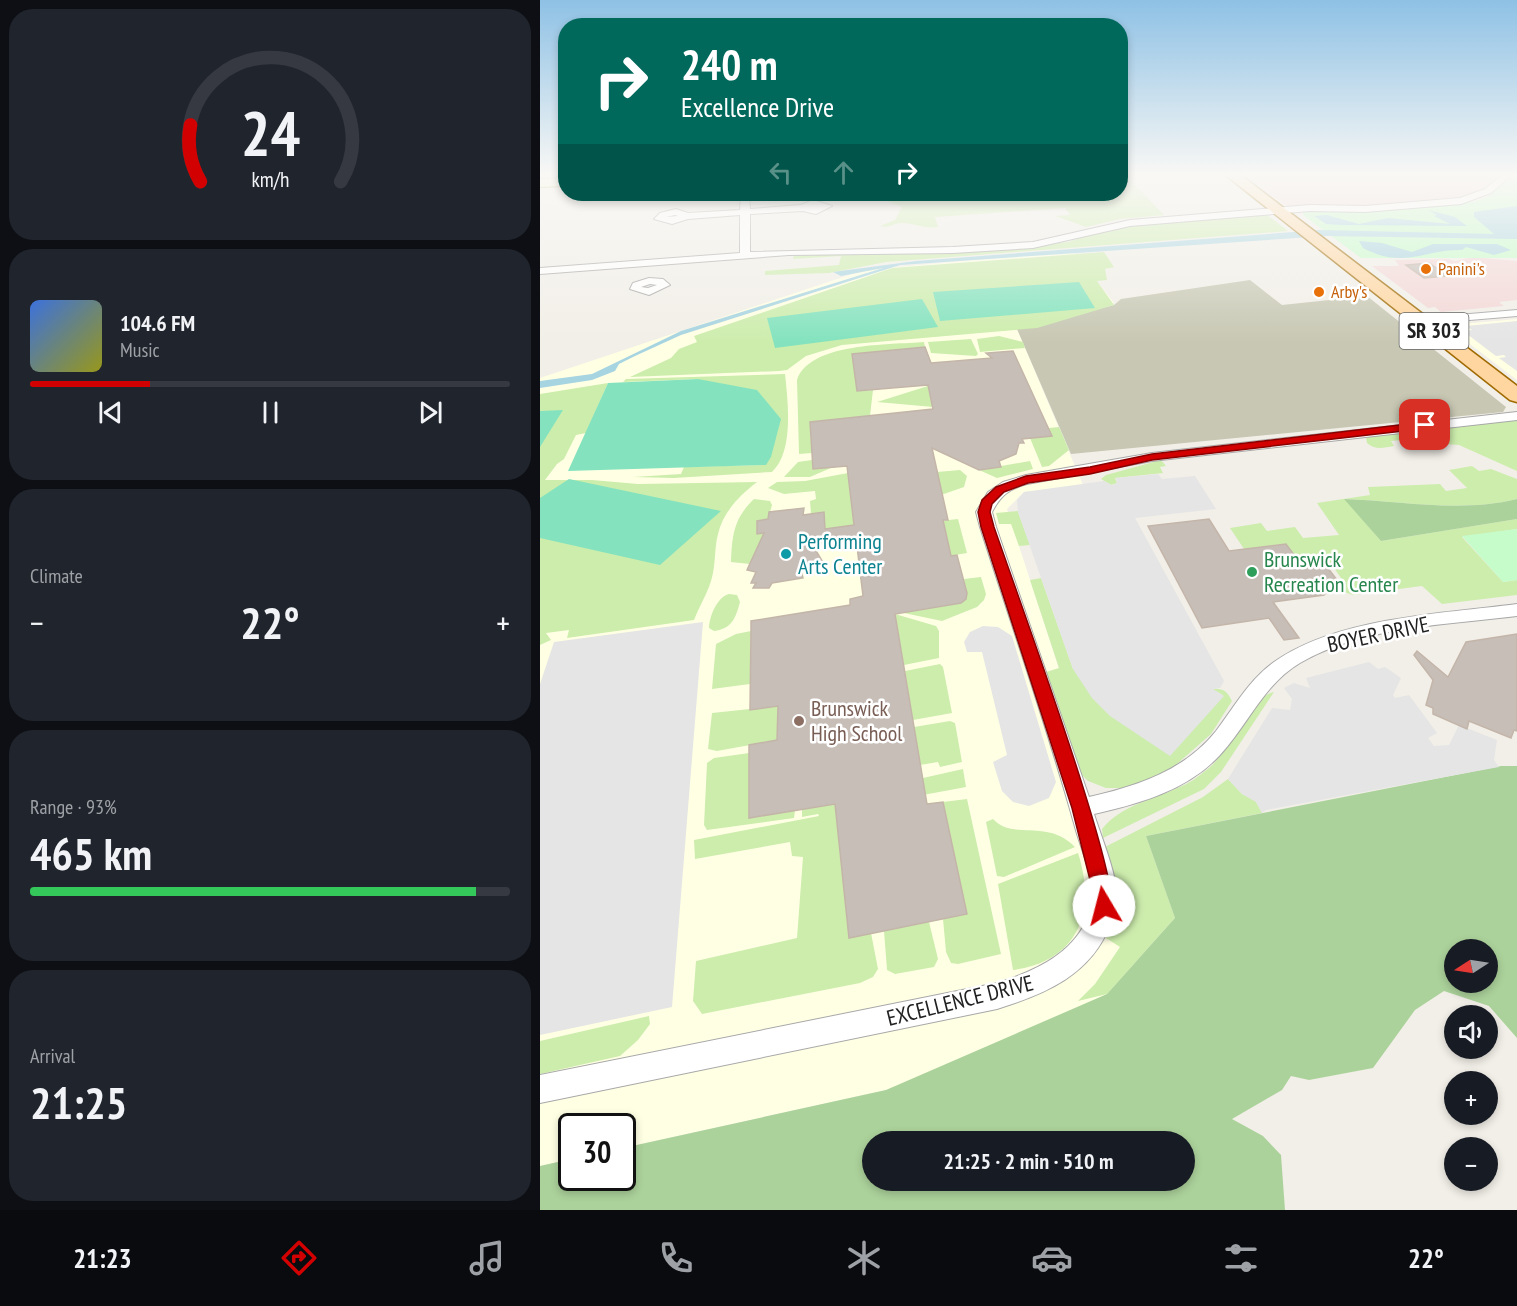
<!DOCTYPE html>
<meta charset="utf-8">
<style>
body{margin:0;font-family:"PT Sans Narrow",sans-serif;background:#20242c;color:#f1f3f6;height:100vh;display:flex;flex-direction:column;font-size:22px;white-space:nowrap}
*{box-sizing:border-box;margin:0}
p{font-size:20px;color:#9ea1a6}
.icon{flex:none;width:33px;height:33px;fill:none;stroke:currentColor;stroke-width:2;stroke-linecap:round;stroke-linejoin:round}
.map{position:relative;flex:1;overflow:hidden}
.side{display:flex;flex-direction:column;gap:9px;padding:9px;background:#0d0f14;width:540px}
.side>*{flex:none}
.hud{position:absolute;left:18px;top:18px;width:570px;height:183px;border-radius:24px;box-shadow:0 3px 9px #0003;background:#00695c;color:#fff;overflow:hidden}
.needle{width:39px;rotate:258deg}
.fabs{position:absolute;left:904px;top:939px;display:grid;gap:12px}
.fabs a{display:grid;place-items:center;width:54px;height:54px;border-radius:50%;background:#171b24;box-shadow:0 3px 9px #0003;font-size:30px}
.speed{position:absolute;left:18px;top:1113px;display:flex;gap:12px;font-size:30px;font-weight:700;text-align:center}
.speed>*{display:grid;place-content:center;width:78px;height:78px;border-radius:50%;background:#171b24;box-shadow:0 3px 9px #0003;line-height:1}
.speed .limit{border:3px solid #111;border-radius:9px;background:#fff;color:#111}
.pin{position:absolute;display:grid;place-items:center;width:51px;height:51px;color:#fff;margin:-26px;border-radius:12px;box-shadow:0 3px 9px #0006}
.me{position:absolute;width:66px;margin:-33px;rotate:352deg;stroke-linejoin:round;filter:drop-shadow(0 0 4px #0008)}
.turn{display:flex;align-items:center;gap:21px;height:126px;padding:0 24px;font-size:27px}
.turn .icon{width:78px;height:78px;stroke-width:2.5}
.turn b{display:block;font-size:42px;line-height:51px}
.lanes{display:flex;align-items:center;height:57px;padding:0 24px;background:#0003;justify-content:center;gap:30px;direction:ltr}
.lanes .off{opacity:.35}
.big{font-size:45px;font-weight:600;line-height:1.1}
.side .card{flex:1;display:flex;flex-direction:column;justify-content:center;gap:9px;min-width:0;padding:0 21px;border-radius:24px;background:#20242c}
.side .dial{align-items:center;gap:0}
.dial svg{height:156px;overflow:visible;fill:none;stroke:#363941;stroke-width:7;stroke-linecap:round;text-anchor:middle}
.dial text{fill:#f1f3f6;stroke:none}
.song{display:flex;align-items:center;gap:18px}
.cover{width:72px;height:72px;border-radius:9px;background:linear-gradient(135deg,hsl(220 70% 55%),hsl(60 70% 35%))}
.played{height:6px;border-radius:3px;background:linear-gradient(90deg,#d30001 25%,#363941 25%)}
.keys{display:flex;justify-content:space-around;direction:ltr}
.heat{display:flex;justify-content:space-between;align-items:center;font-size:33px;direction:ltr}
.charge{height:9px;border-radius:4px;background:linear-gradient(90deg,#34c759 93%,#363941 0)}
.trip{position:absolute;left:322px;top:1131px;width:333px;height:60px;border-radius:30px;background:#171b24;box-shadow:0 3px 9px #0003;font-weight:600;line-height:60px;text-align:center}
.tabs{display:flex;height:96px;justify-content:space-around;align-items:center;background:#090b0e;color:#9ea1a6}
.tabs .icon{width:42px;height:42px}
.tabs .active{color:#d30001}
.tabs b{font-size:27px;color:#f1f3f6}
main{display:flex;flex:1;min-height:0}
.map>svg:first-child{display:block}
.commercial{fill:#f3d8d7}
.education{fill:#ffffe4}
.construction{fill:#c7c7b3}
.grass{fill:#cdedad}
.forest{fill:#acd29b;fill-rule:evenodd}
.park{fill:#c5fcc9}
.pitch{fill:#84e3be}
.parking{fill:#e5e5e5}
.water{fill:#a7d4e1}
.building{fill:#c7beb7;stroke:#c4b5a9;stroke-width:1.5}
.lines{fill:none;stroke-linecap:round;stroke-linejoin:round}
.street-casing{stroke:#a8a8a8;stroke-width:2}
.secondary-casing{stroke:#738001;stroke-width:2}
.primary-casing{stroke:#9f6a00;stroke-width:3}
.street{fill:#fff;fill-rule:evenodd}
.secondary{fill:#f9fcbc;fill-rule:evenodd}
.primary{fill:#ffd6a0;fill-rule:evenodd}
.route{fill:#d30001;stroke:#890001;stroke-width:1.5}
.food-dot{fill:#e8710a;stroke:#fff;stroke-width:2}
.culture-dot{fill:#0f9aa8;stroke:#fff;stroke-width:2}
.leisure-dot{fill:#2e9e5b;stroke:#fff;stroke-width:2}
.education-dot{fill:#8d6e63;stroke:#fff;stroke-width:2}
.labels{text-anchor:middle;stroke-width:5;stroke-linejoin:round;paint-order:stroke}
.far-food-label{font-size:18px;fill:#c56008;stroke:#fff;text-anchor:start}
.shield{fill:#fff;stroke:#646464;stroke-width:1.5}
.shield-label{font-size:21px;font-weight:bold;fill:#212121}
.culture-label{font-size:22px;fill:#0d838f;stroke:#fff;text-anchor:start}
.leisure-label{font-size:22px;fill:#27864d;stroke:#fff;text-anchor:start}
.street-label{font-size:22px;fill:#212121;stroke:#fff}
.education-label{font-size:22px;fill:#785e54;stroke:#fff;text-anchor:start}
</style>
<main>
<section class="side">
<div class="card dial"><svg viewBox="0 0 100 80">
<path d="M14 69A42 42 0 1 1 86 69"/>
<path d="M14 69A42 42 0 0 1 9 40" stroke="#d30001"/>
<text x="50" y="56" font-size="32" font-weight="700">24</text>
<text x="50" y="72" font-size="11">km/h</text>
</svg></div>
<div class="card">
<div class="song"><i class="cover"></i><div><b>104.6 FM</b><p>Music</p></div></div>
<div class="played"></div>
<div class="keys"><svg class="icon" aria-label="previous" viewBox="0 0 24 24"><path d="M18 5L8 12l10 7zM5 5v14"/></svg><svg class="icon" aria-label="pause" viewBox="0 0 24 24"><path d="M8 5v14M16 5v14"/></svg><svg class="icon" aria-label="next" viewBox="0 0 24 24"><path d="M6 5l10 7-10 7zM19 5v14"/></svg></div>
</div>
<div class="card"><p>Climate</p>
<div class="heat"><a>−</a><b class="big">22°</b><a>+</a></div>
</div>
<div class="card"><p>Range · 93%</p><b class="big">465 km</b><div class="charge"></div></div>
<div class="card"><p>Arrival</p><b class="big">21:25</b></div>
</section>
<div class="map">
<svg width="977" height="1210" viewBox="0 0 977 1210">
<rect width="100%" height="100%" fill="#f2efe8"/>
<g class="commercial">
<path d="M701 173H961L967 175 948 191 905 203 752 210Z"/>
<path d="M933 257 977 261V300L959 302 964 306 901 312 895 307 888 308 832 266H859L855 260 908 259 915 261Z"/>
</g>
<g class="education">
<path d="M533 251 574 303 477 329 543 485 484 492 467 509 519 669 504 673 608 993 346 1090 83 1148 82 1126H32L31 1159 0 1166V378L324 270Z"/>
<path d="M977 319V380L918 335 914 329 923 324Z"/>
</g>
<path class="construction" d="M710 280 742 305 827 296 966 407 963 412 531 454 477 329 574 305 581 299Z"/>
<g class="grass">
<path d="M581 173H626L587 176 624 215 580 219 546 227 515 216 530 215 525 208 395 217 398 227C385 229 376 224 364 223 354 222 349 229 340 226L355 220 362 207 335 196 350 194H580Z"/>
<path d="M726 214 748 231 346 262 289 273 225 275V271L299 265 301 256 253 259 254 255 393 253 468 249 528 242 577 226Z"/>
<path d="M564 252 574 267 565 269 567 280 557 281 574 305 497 328 302 345 266 356 247 370 239 371 90 377 131 358 139 349 157 342 154 336 352 268Z"/>
<path d="M459 336 483 342 485 348 440 352 437 339Z"/>
<path d="M431 339 438 354 436 356 391 353 388 342Z"/>
<path d="M384 342 385 347 312 354 317 391 333 390 330 416 270 422 272 453 259 454 257 380C270 342 350 345 384 342Z"/>
<path d="M245 374C248 402 254 452 232 472L134 478 93 477 141 474 144 467 226 465 158 379 83 382 86 379Z"/>
<path d="M68 383 46 433 36 435 24 459 17 464 5 480H52L98 484 217 482C200 495 183 512 178 534 174 549 176 566 171 581 167 594 159 607 154 620L27 638 29 630 6 633 11 640 0 645V394Z"/>
<path d="M388 386 393 407 337 402Z"/>
<path d="M968 420 977 421V471L919 445 887 443 882 438 851 441 854 446C843 448 834 450 827 443L826 438 834 435Z"/>
<path d="M519 427 529 450 509 466 502 467 490 438 511 436 509 428Z"/>
<path d="M272 460 273 469 293 467 270 477H244L258 462Z"/>
<path d="M621 460 626 466 620 467 623 473 575 478 577 483 571 485 561 479 566 475Z"/>
<path d="M490 461 493 469 457 478 439 470Z"/>
<path d="M932 466 939 471 951 469 977 479V499C920 513 863 501 805 499L841 541 977 519V529L922 537 963 582 977 580V595L902 604 882 586 813 595 798 590 803 581 792 565 782 559 778 562 758 560 746 544 704 549 690 528 721 523 727 531 755 527 763 538 799 535 777 503 830 495 828 487 900 484 906 491 927 488 909 470Z"/>
<path d="M420 470 427 476 424 487 401 495 397 472Z"/>
<path d="M308 473 314 525 285 529 284 513 271 514 270 501 276 499 275 491 244 494 228 488 237 482 265 481Z"/>
<path d="M214 499 230 501 232 505 228 519 217 521V534L224 533 210 564 191 562C192 535 194 518 214 499Z"/>
<path d="M478 511V512L490 545 479 546 471 524H459L456 513Z"/>
<path d="M418 519 427 553 409 556 404 526 400 521Z"/>
<path d="M441 577 446 594 444 600 437 607 402 621 364 613 359 579 375 610 421 603 427 593 424 579Z"/>
<path d="M501 578 533 669 683 695 672 689C683 688 687 691 692 701L671 734 629 771 588 788H566L548 781 535 768 503 673 519 668 490 580Z"/>
<path d="M189 594 197 595 200 602C196 617 192 629 174 631L169 628C169 617 177 597 189 594Z"/>
<path d="M355 614 396 626 399 631V658L364 665Z"/>
<path d="M211 631 210 684 172 689 176 644 196 634Z"/>
<path d="M400 664 403 667 412 713 373 720 365 671Z"/>
<path d="M734 692 681 772 664 789 563 838 562 829C581 805 615 799 642 786 652 782 661 774 669 768 690 751 711 696 734 692Z"/>
<path d="M238 706 237 740 177 751 168 749 172 713Z"/>
<path d="M410 721 415 723 422 762 400 767 398 762 380 765 374 727Z"/>
<path d="M209 753 255 810 254 818 167 830 164 825 167 763 174 758Z"/>
<path d="M423 769 426 787 367 798 384 790 383 778Z"/>
<path d="M688 779 702 794 715 800 722 813 606 836 635 918 567 994 538 1001 555 984 580 947 566 938 573 918 561 849 663 797Z"/>
<path d="M427 799 461 954 418 964 411 963 406 952 403 919 426 914 403 802Z"/>
<path d="M295 804 331 933 338 969 333 977 320 983 162 1014 153 1001 156 961 257 938 263 857 252 856 250 842 155 859 154 840 279 816 278 814 262 817V809Z"/>
<path d="M453 819C473 841 507 818 535 847L464 877 457 876 446 822Z"/>
<path d="M538 853C557 912 538 961 473 970L458 884Z"/>
<path d="M389 922 398 959 394 967 355 974 347 970 344 931Z"/>
<path d="M109 1016 110 1024 98 1040 80 1056 0 1074V1041Z"/>
</g>
<g class="forest">
<path d="M804 499C863 501 920 513 977 499V519L841 541Z"/>
<path d="M961 766H977V1038L949 1006 904 991 875 1010 833 1068 769 1080 751 1076 742 1090 692 1119 723 1136 741 1155 745 1210H0V1166L31 1159 32 1178H82L83 1148 346 1090 567 994 635 918 606 836ZM915 950H948V982H915ZM333 1142H645V1180H333Z"/>
</g>
<g class="park">
<path d="M961 173H977V258H821L763 215V211L776 210 933 202 947 197 973 176Z"/>
<path d="M977 529V580L963 582 922 536Z"/>
</g>
<g class="pitch">
<path d="M539 282 555 308 400 321 393 292Z"/>
<path d="M382 299 398 327 235 348 227 318Z"/>
<path d="M158 379 217 390 241 419 231 457 226 465 28 471 68 383Z"/>
<path d="M23 410 0 447V448V411Z"/>
<path d="M29 479 181 511 120 565 0 538V498Z"/>
</g>
<g class="parking">
<path d="M977 321V371L959 358 966 357 964 355 956 356 923 331 932 330 926 326Z"/>
<path d="M618 474 622 479 655 476 676 509 595 518 684 681 680 688 673 689 684 696 630 756 570 716 552 698 533 669 478 512 477 500 484 492 564 481 572 485 577 483 576 478Z"/>
<path d="M163 622 132 1007 0 1035V684L14 642Z"/>
<path d="M443 626 458 627 472 636 516 782 509 798 489 806 473 802 462 791 453 762 467 755 442 652H427L424 642 430 632Z"/>
<path d="M829 662 838 669 845 667 861 678 853 695 855 698 869 695 897 733 888 738 894 746 909 745 919 725 957 740 954 760 959 767 726 810 722 813 716 802 702 794 688 779 732 708 750 710 752 699 744 688 754 683 770 688 766 678Z"/>
</g>
<g class="water">
<path d="M977 206V239L786 236 360 265 141 335 95 356 79 364 75 371 52 380 0 388V381L52 374 141 331 343 268 301 276 293 272 376 261 780 230 954 234 934 217V212Z"/>
<path d="M888 210 915 217 927 226 802 225 786 224 774 216 787 215 819 224 848 218 910 224 894 216 897 215Z"/>
<path d="M819 241 842 243 872 252 893 244H957L971 250 954 255 926 247 922 250C884 249 865 270 823 248Z"/>
</g>
<g class="building">
<path d="M889 263 908 276 884 278 866 265Z"/>
<path d="M385 347 391 363 452 358 446 353 473 351 512 436 482 439 484 443H479L476 454 459 461 461 467 439 470 392 448 408 520H403L411 556 417 555 427 593 426 599 421 603 355 614 387 804 403 802 427 914 309 938 295 804 209 818V745L237 740 238 706 210 710 211 631V621L310 605V599L323 596 316 538 272 544 284 564 261 571 263 578 232 583 229 588H213L216 583H211L216 572 207 570 224 533 217 534V521L228 519 229 512 264 508 263 515 284 512 285 529 314 525 307 466 273 469 270 422 393 409 388 385 317 391 312 354Z"/>
<path d="M669 519 689 551 746 544 758 560 784 563 797 580 784 595 733 602 759 638 744 640 729 618 662 628 608 526Z"/>
<path d="M977 634V731L974 730 971 738 929 721 927 729 893 714V708L886 705 893 680 874 655 877 651 908 677 926 642Z"/>
</g>
<g class="lines">
<defs>
<g id="street">
<path d="M965 173H974L951 193 921 204 825 212 770 211 590 226 493 248 413 253 249 255 0 274V268L200 253V215L148 219 132 224 114 219 120 213 136 209 148 213 200 210 201 194H209L210 209 261 205 273 200 292 206 276 214 263 211 210 214V252L413 247 493 242 590 220 770 205 825 206 920 198 945 189ZM135 215 138 216 126 217Z"/>
<path d="M109 278 123 279 130 285 109 295 90 289 93 283ZM110 284 117 285 108 288 101 287Z"/>
<path d="M977 310V316L882 324 876 321 882 318Z"/>
<path d="M977 412V420L612 461 487 484C469 489 461 495 452 512L456 527 549 797C597 786 644 771 676 731 694 707 709 680 734 662 798 617 901 614 977 604V616C907 625 823 626 760 663 723 685 708 725 680 755 648 790 599 804 554 814 562 839 574 867 577 893 578 905 574 914 570 925 551 975 505 994 457 1009L0 1103V1075L457 983C496 971 541 951 551 906 557 882 541 850 535 827 507 726 472 627 440 527L436 512 448 492 463 482 486 475 612 453Z"/>
</g>
<path id="secondary" d="M26 178V186L0 187V179Z"/>
<path id="primary" d="M683 173H698L977 386V402L970 400Z"/>
</defs>
<use href="#street" class="street-casing"/>
<use href="#secondary" class="secondary-casing"/>
<use href="#primary" class="primary-casing"/>
<use href="#street" class="street"/>
<use href="#secondary" class="secondary"/>
<use href="#primary" class="primary"/>
</g>
<linearGradient id="sky" x2="0" y2="1"><stop stop-color="#8ec1e5"/><stop offset="0.51" stop-color="#f9f8f5"/><stop offset="1" stop-color="#f9f8f5" stop-opacity="0"/></linearGradient>
<rect width="977" height="342" fill="url(#sky)"/>
<path class="route" d="M885 422 889 423V428L612 460 550 474 488 483 464 492 452 504 450 512 454 527C471 577 584 884 571 912L564 914 558 912 532 808 441 527 438 512 442 500 456 487 486 476 550 467 612 454Z"/>
<g class="food-dot">
<circle cx="886" cy="269" r="6"/>
<circle cx="779" cy="292" r="6"/>
</g>
<circle class="culture-dot" cx="246" cy="554" r="6"/>
<circle class="leisure-dot" cx="712" cy="572" r="6"/>
<circle class="education-dot" cx="259" cy="721" r="6"/>
<g class="labels">
<g class="far-food-label">
<text x="898" y="275">Panini's</text>
<text x="791" y="298">Arby's</text>
</g>
<rect class="shield" x="859.5" y="313" width="69" height="36" rx="4.5"/>
<g class="shield-label">
<text x="894" y="338">SR 303</text>
</g>
<g class="culture-label">
<text x="258" y="549">Performing<tspan x="258" dy="25">Arts Center</tspan></text>
</g>
<g class="leisure-label">
<text x="724" y="567">Brunswick<tspan x="724" dy="25">Recreation Center</tspan></text>
</g>
<g class="street-label">
<text transform="translate(838 634) rotate(-12)" y="8">BOYER DRIVE</text>
<text transform="translate(420 1000) rotate(-14)" y="8">EXCELLENCE DRIVE</text>
</g>
<g class="education-label">
<text x="271" y="716">Brunswick<tspan x="271" dy="25">High School</tspan></text>
</g>
</g>
</svg>
<div class="fabs">
<a><svg class="needle" viewBox="-14 -14 28 28"><path d="M0-13l5 13h-10z" fill="#e53935"/><path d="M0 13l5-13h-10z" fill="#9ea1a6"/></svg></a>
<a><svg class="icon" aria-label="sound" viewBox="0 0 24 24"><path d="M4 9h4l5-4v14l-5-4H4zM17 9q2 3 0 6"/></svg></a>
<a>+</a>
<a>−</a>
</div>
<div class="speed"><div class="limit">30</div></div>
<div class="pin" style="left:885px;top:425px;background:#d93025"><svg class="icon" aria-label="arrive" viewBox="0 0 24 24"><path d="M6 21V4h12l-3 4 3 4H6"/></svg></div>
<svg class="me" style="left:564px;top:906px" viewBox="-20 -20 40 40"><circle r="19" fill="#fff"/><path d="M0-13L10 11 0 6-10 11z" fill="#d30001"/></svg>
<div class="trip">21:25 · 2 min · 510 m</div>
<div class="hud">
<div class="turn"><svg class="icon" aria-label="right" viewBox="0 0 24 24"><path d="M7 20v-9h11M14 6l5 5-5 5"/></svg><div><b>240 m</b>Excellence Drive</div></div>
<div class="lanes"><svg class="icon off" aria-label="left" viewBox="0 0 24 24"><path d="M17 20v-9H6M10 6l-5 5 5 5"/></svg><svg class="icon off" aria-label="ahead" viewBox="0 0 24 24"><path d="M12 20V5M6 11l6-6 6 6"/></svg><svg class="icon" aria-label="right" viewBox="0 0 24 24"><path d="M7 20v-9h11M14 6l5 5-5 5"/></svg></div>
</div>
</div>
</main>
<nav class="tabs">
<b>21:23</b>
<svg class="icon active" aria-label="directions" viewBox="0 0 24 24"><path d="M12 3l9 9-9 9-9-9zM9 14v-3h6M13 9l2 2-2 2"/></svg>
<svg class="icon" aria-label="music" viewBox="0 0 24 24"><path d="M9 18V5l10-2v13"/><circle cx="6" cy="18" r="3"/><circle cx="16" cy="16" r="3"/></svg>
<svg class="icon" aria-label="phone" viewBox="0 0 24 24"><path d="M5 4h4l2 5-3 2q2 4 5 5l2-3 5 2v4C11 20 4 13 5 4z"/></svg>
<svg class="icon" aria-label="climate" viewBox="0 0 24 24"><path d="M12 3v18M4 7l16 10M4 17L20 7"/></svg>
<svg class="icon" aria-label="car" viewBox="0 0 24 24"><path d="M5 17H2v-5l4-1 3-4h7l3 4 3 1v5h-3M9 17h6M6 11h13"/><circle cx="7" cy="17" r="2"/><circle cx="17" cy="17" r="2"/></svg>
<svg class="icon" aria-label="filters" viewBox="0 0 24 24"><path d="M4 7h16M4 17h16"/><circle cx="9" cy="7" r="2"/><circle cx="15" cy="17" r="2"/></svg>
<b>22°</b>
</nav>
